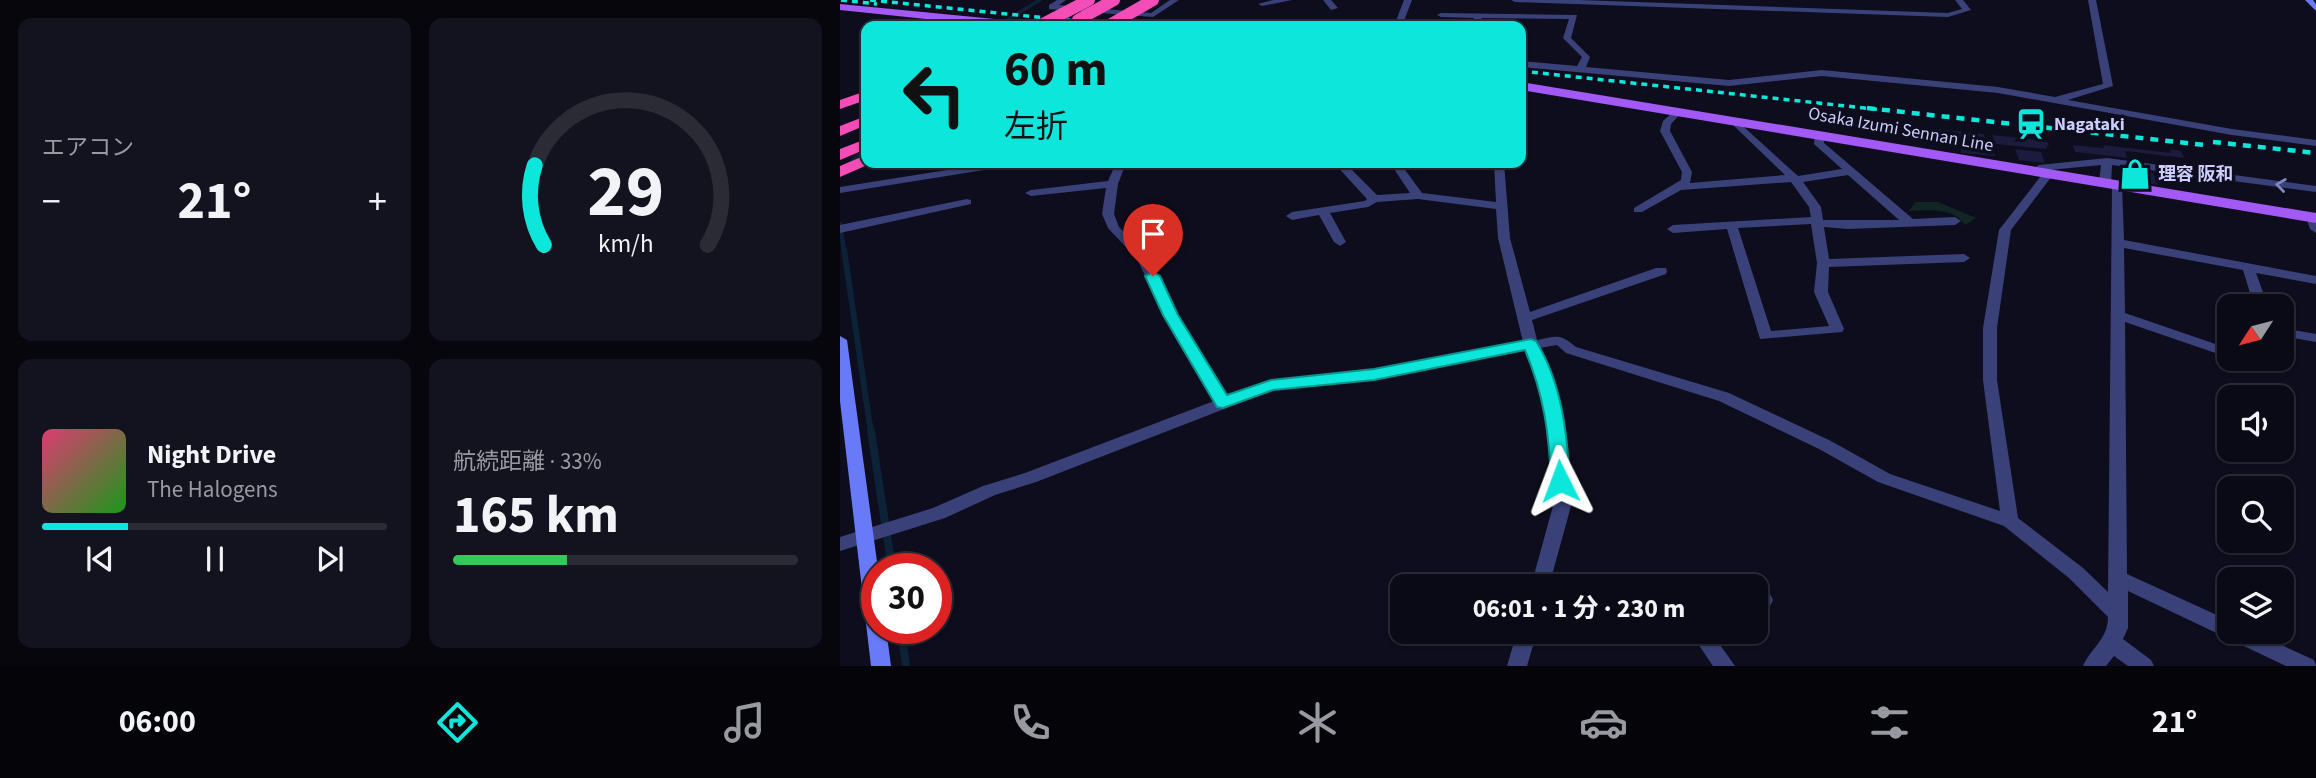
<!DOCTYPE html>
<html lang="ja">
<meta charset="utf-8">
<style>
body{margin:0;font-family:"Source Sans 3","Noto Sans JP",sans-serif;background:#13131f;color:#f1f3f6;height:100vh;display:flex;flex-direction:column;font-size:26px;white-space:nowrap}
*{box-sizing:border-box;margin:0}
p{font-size:23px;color:#999aa1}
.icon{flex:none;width:38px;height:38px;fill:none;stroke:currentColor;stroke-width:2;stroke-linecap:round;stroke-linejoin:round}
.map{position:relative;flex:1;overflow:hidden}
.side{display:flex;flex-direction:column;gap:18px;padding:18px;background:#06060c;width:840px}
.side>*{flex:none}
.top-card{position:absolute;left:21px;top:21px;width:665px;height:147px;border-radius:14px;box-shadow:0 2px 5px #0004,0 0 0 2px #2a2b35;background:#0de7db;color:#111;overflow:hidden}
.needle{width:46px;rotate:234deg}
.buttons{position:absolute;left:1377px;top:294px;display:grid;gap:14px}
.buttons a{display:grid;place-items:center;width:77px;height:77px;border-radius:14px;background:#0a0a16;box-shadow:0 2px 5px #0004,0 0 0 2px #2a2b35;font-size:35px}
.speed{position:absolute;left:21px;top:553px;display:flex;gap:14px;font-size:35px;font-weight:700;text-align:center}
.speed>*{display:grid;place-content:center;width:91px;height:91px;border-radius:50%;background:#0a0a16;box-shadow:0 2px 5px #0004,0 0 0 2px #2a2b35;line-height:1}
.speed .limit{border:10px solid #d22;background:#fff;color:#111}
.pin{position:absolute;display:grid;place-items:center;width:60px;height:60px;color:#fff;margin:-72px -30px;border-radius:50% 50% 50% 0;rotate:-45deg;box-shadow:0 0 7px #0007}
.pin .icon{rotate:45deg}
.me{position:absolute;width:77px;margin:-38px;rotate:357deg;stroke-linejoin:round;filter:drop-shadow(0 0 5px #0008)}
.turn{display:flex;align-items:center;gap:24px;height:147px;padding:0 28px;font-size:32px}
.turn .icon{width:91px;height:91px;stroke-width:2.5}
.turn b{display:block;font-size:49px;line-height:60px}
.big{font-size:52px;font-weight:700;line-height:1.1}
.side .card{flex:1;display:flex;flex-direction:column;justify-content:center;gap:10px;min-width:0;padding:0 24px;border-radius:14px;background:#13131f}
.side .dial{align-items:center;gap:0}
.dial svg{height:182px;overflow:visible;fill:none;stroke:#2a2b35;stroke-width:7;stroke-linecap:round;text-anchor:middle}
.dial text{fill:#f1f3f6;stroke:none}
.song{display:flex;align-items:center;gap:21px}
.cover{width:84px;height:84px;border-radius:10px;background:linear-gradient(135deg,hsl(340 70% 55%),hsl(120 70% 35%))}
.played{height:7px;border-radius:4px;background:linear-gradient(90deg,#0de7db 25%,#2a2b35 25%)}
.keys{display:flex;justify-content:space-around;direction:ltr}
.heat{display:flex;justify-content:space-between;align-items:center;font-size:38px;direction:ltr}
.charge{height:10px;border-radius:5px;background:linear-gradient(90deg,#34c759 33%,#2a2b35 0)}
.side .tiles{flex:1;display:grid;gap:18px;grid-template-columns:repeat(2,1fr)}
.trip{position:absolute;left:550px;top:574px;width:378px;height:70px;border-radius:14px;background:#0a0a16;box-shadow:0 2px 5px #0004,0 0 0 2px #2a2b35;font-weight:700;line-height:70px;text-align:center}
.tab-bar{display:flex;height:112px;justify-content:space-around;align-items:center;background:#040409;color:#999aa1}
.tab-bar .icon{width:49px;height:49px}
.tab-bar .selected{color:#0de7db}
.tab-bar b{font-size:32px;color:#f1f3f6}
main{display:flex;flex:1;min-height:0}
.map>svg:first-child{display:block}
.green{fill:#102622}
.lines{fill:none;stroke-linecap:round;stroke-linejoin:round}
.stream-far3{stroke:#0b2237;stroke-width:3.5}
.stream-far2{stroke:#0b2237;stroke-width:4.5}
.stream-far1{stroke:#0b2237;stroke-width:6}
.stream{stroke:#0b2237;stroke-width:8}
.building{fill:#1c1a3d}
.street{fill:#3a4179;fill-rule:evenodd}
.secondary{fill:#687af7;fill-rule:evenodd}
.primary{fill:#a359f6;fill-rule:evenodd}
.highway{fill:#f54db7;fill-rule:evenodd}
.rail-far1{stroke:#0de7db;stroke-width:3.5;stroke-dasharray:6 5;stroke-linecap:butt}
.rail{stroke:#0de7db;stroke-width:4.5;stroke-dasharray:8 7;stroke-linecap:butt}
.highway-bridge{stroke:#f54db7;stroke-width:12}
.oneway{stroke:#8287ba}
.route{fill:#0de7db;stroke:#08968e;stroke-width:2}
.labels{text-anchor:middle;stroke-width:7;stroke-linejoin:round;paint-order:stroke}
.far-poi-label{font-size:18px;font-weight:bold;fill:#cbcdfc;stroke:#0d0d1d;text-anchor:start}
.far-street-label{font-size:18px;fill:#cbcdfc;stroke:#0d0d1d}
</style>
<main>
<section class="side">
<div class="tiles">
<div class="card"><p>エアコン</p>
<div class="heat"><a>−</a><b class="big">21°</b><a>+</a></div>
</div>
<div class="card dial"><svg viewBox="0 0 100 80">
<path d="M14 69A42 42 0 1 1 86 69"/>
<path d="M14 69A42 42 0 0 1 10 34" stroke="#0de7db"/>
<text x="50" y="56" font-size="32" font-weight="700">29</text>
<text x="50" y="72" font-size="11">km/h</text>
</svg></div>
<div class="card">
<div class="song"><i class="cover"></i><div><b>Night Drive</b><p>The Halogens</p></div></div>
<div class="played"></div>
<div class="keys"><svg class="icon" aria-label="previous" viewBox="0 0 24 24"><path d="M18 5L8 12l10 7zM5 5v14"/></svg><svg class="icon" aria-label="pause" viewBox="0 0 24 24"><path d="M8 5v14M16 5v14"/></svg><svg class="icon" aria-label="next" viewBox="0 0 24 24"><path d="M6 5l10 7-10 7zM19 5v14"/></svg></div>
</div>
<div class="card"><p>航続距離 · 33%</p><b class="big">165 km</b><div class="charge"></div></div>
</div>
</section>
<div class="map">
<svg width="1476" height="666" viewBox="0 0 1476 666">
<rect width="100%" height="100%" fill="#0d0d1d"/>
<path class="green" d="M1075 202H1098L1136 218 1125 225C1114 207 1087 210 1069 211Z"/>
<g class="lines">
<path class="stream-far3" d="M157 26 200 0"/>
<g class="stream-far2">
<path d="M0 173 26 149"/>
<path d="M0 224 4 251"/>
</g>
<path class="stream-far1" d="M4 249 31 433"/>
<g class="stream">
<path d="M31 431 52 569"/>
<path d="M61 628 66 666"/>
</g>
</g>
<g class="building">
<path d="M1075 127 1144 134 1146 142 1076 134Z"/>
<path d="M1152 135 1207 141 1209 146H1206L1207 149 1156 144Z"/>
<path d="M1120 143 1152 145 1155 156 1121 153Z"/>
<path d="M1233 145 1264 148 1263 145 1331 153 1330 149 1341 151 1344 158 1285 151 1287 158 1271 156 1235 152Z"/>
<path d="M1175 149 1201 152 1205 163 1179 160Z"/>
<path d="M1285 170 1313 173 1318 185 1290 181Z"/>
</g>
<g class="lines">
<g class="street">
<path d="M217 0H226L219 5 311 13 330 0H339L313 17 209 9V5Z"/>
<path d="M433 0H452L422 6 418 4Z"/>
<path d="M483 0H491L498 8 491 10Z"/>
<path d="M564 0H572L562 26H554Z"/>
<path d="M671 0H740L1108 13 1122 9 1115 0H1123L1131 10 1108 17 675 2Z"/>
<path d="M1248 0H1256L1273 86 1228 100 1392 129 1476 140V146L1392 135 1158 93 982 76 889 86 681 67V61L737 66 742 57 723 38 729 19 642 18 638 26H618L632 23 634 18 601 17 597 15 601 13 737 15 731 38 750 57 746 67 889 80 982 70 1158 87 1215 97 1263 84Z"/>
<path d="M838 108 843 111 831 124 830 131 852 172 850 183 945 175 891 123V119L894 118 958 176 1002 169 974 144 975 133H983L984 143 1073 219 1115 217 1121 221 1115 225 1008 229 984 227 989 259 1124 254 1130 258 1124 262 989 267 988 292 1004 329 1002 332 920 339 887 229 833 233 827 229 833 225 971 217 969 207 951 182 841 190 802 212H794V208L841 180 842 172 820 131 823 121ZM1008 175 1059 220H983L981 207 963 182ZM971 224 977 263 974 292 989 326 931 331 898 228Z"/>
<path d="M1267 158 1476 186V192L1272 165 1271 183 1265 186 1259 183 1261 165 1199 171 1194 168 1199 165Z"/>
<path d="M151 163 168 164 163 167 0 193V187Z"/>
<path d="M276 163H286L278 184 274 214 279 227 309 257 338 315 387 396 431 380 534 369 683 342 658 238 656 209 578 199 537 202 528 207 490 213 506 242 500 246 494 242 479 215 452 220 446 216 452 212 525 201 527 199 494 163H505L537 195 570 193 550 163H560L582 193 656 202 654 163H664L670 238 690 312 816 268H826L827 271 826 274 692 320 697 340C717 336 720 333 736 347L889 393 991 441 1050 474 1160 511 1143 380V328L1159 230 1204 172H1212V176L1171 230 1157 328V380L1178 518 1243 568 1268 592 1272 186 1274 184H1282L1284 240 1476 276V284L1416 273 1428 306H1414L1403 270 1284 248 1285 313 1390 349V358L1285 322 1287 574 1390 621V632H1413L1474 660 1476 666H1446L1288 591V628L1283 639 1311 660 1314 666H1288L1274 656 1266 666H1243C1251 648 1268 639 1268 617L1229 578 1164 526 1038 482 979 449 879 401 726 353 717 345 700 348 713 379 726 431 731 506 709 586H691L713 506 710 431 699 379 687 350 534 379 433 390 196 482 155 495 105 518 0 551V537L93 508 143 486 185 473 374 401 324 315 297 259 268 228 262 214 266 188 191 196 185 193 191 190 268 181Z"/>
<path d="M127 199 131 200V204L0 233V225Z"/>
<path d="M1472 213 1476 214V233L1470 229 1466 217Z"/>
<path d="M1442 328 1476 334V342L1442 336Z"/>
<path d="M1398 359H1418L1420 362 1413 367 1400 362Z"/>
<path d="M923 592 930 594 933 600 930 606 915 610V594Z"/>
<path d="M677 632H697L687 666H667Z"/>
<path d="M809 632H841L838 638 831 641 812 638Z"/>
<path d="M850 632H871L895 666H873Z"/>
</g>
<g class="secondary">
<path d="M1465 0H1473L1476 4V11Z"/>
<path d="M0 336 7 340 38 569 37 628H46L51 666H31L0 401Z"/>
</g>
<g class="primary">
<path d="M0 4 185 22 191 26H153L0 10Z"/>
<path d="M681 82 1476 213V223L681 90Z"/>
</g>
<g class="highway">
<path d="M181 22 186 23 188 26H175Z"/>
<path d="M26 91V100L0 109V100Z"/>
<path d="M26 116V125L0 136V126Z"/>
<path d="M26 139V149L0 160V149Z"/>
<path d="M26 155V163H32L0 177V166Z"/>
</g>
<g class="rail-far1">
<path d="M1 0 37 4"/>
<path d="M30 0 285 26"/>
<path d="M681 71 1043 110"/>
</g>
<g class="rail">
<path d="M1027 108 1365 145"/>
<path d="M1373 142 1476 153"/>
</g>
<g class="highway-bridge">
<path d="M238 20 274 0"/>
<path d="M199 26 249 0"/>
<path d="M268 26 313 0"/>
</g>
</g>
<defs><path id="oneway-chevron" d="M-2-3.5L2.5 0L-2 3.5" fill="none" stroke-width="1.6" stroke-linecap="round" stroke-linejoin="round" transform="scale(1.75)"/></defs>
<use class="oneway" href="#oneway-chevron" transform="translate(1441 185) rotate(-172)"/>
<path class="route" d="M313 272 320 276 338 315 387 395 431 380 534 369 691 339 696 341C722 383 727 433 730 481L727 486H714L711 481C709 433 704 395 685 350L534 380 433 390 383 408 377 407 323 315 305 276Z"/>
<defs>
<symbol id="station-bare" viewBox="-9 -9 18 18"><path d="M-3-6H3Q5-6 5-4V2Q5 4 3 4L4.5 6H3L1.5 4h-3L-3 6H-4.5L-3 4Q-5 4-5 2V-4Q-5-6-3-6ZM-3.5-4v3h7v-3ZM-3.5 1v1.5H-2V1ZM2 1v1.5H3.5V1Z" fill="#0de7db" stroke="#0d0d1d" stroke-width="2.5" paint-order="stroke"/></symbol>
<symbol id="shop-bare" viewBox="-9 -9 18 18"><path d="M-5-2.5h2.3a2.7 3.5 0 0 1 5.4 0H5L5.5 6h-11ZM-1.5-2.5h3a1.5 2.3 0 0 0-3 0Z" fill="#0de7db" stroke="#0d0d1d" stroke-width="2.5" paint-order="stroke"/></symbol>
</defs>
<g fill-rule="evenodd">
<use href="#station-bare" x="1169" y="102" width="44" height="44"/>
<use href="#shop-bare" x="1273" y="152" width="44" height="44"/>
</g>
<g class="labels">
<g class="far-poi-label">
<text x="1214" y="130">Nagataki</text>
<text x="1318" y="180">理容 阪和</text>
</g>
<g class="far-street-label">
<text transform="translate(1061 129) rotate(10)" y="6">Osaka Izumi Sennan Line</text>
</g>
</g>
</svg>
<div class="buttons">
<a><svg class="needle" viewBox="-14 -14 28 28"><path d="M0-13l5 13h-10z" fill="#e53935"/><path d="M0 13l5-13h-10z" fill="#999aa1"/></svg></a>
<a><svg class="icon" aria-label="sound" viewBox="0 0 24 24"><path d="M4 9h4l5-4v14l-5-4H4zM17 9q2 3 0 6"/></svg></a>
<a><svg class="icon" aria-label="search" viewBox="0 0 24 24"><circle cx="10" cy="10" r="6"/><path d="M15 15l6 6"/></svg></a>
<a><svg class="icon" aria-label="layers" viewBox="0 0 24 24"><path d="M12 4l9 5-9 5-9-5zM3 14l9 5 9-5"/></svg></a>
</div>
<div class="speed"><div class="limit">30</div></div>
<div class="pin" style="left:313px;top:276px;background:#d93025"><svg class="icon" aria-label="arrive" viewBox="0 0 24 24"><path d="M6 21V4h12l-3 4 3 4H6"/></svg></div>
<svg class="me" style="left:720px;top:481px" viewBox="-20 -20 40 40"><path d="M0-17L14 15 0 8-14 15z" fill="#0de7db" stroke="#fff" stroke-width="4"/></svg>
<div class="trip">06:01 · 1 分 · 230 m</div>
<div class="top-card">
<div class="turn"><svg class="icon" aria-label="left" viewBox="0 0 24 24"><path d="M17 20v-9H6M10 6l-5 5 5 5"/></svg><div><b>60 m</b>左折</div></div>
</div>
</div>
</main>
<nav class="tab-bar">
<b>06:00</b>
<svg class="icon selected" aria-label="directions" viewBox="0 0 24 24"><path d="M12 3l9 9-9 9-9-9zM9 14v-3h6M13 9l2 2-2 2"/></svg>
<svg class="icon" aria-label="music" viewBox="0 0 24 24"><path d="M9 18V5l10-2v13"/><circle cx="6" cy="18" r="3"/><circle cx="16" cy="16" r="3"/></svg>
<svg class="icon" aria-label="phone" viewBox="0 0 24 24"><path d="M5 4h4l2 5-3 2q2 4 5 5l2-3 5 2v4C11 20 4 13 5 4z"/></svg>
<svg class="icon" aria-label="climate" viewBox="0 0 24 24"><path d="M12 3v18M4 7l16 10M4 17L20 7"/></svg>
<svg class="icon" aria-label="car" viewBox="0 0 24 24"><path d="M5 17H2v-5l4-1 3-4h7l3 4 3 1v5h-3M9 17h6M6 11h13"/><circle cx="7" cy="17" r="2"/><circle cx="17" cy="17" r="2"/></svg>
<svg class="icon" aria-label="filters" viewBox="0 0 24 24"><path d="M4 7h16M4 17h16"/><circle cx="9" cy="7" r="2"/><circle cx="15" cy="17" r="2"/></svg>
<b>21°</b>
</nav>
